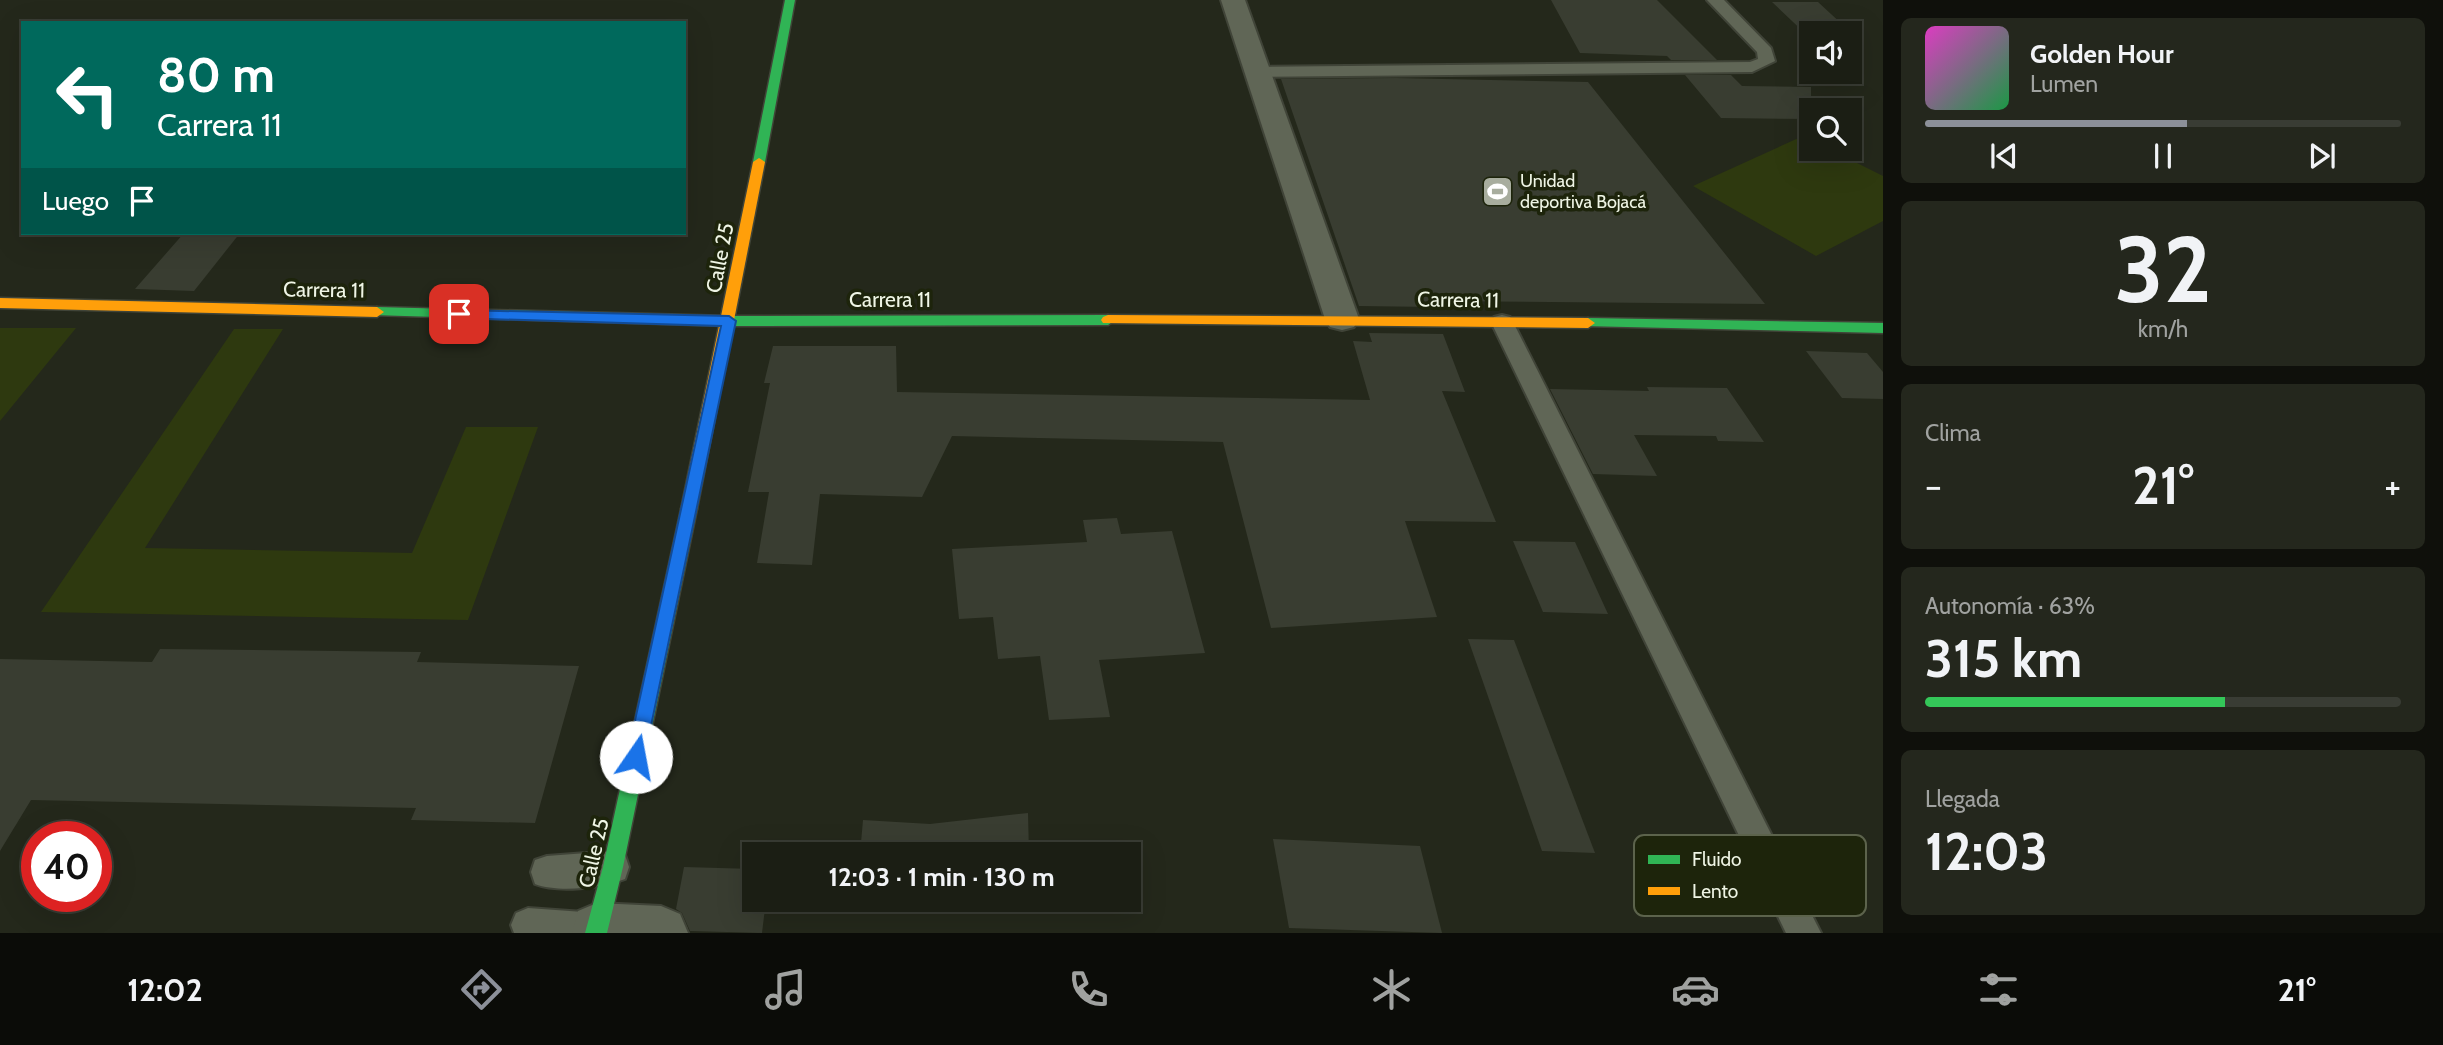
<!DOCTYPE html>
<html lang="es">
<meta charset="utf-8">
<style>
body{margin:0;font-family:Cabin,sans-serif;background:#24271d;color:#f1f3f6;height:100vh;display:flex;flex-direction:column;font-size:26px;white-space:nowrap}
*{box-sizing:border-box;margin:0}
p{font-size:23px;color:#a0a2a0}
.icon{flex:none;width:38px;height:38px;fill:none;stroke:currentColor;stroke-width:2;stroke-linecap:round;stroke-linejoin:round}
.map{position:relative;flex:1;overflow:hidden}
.sheet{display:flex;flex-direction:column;gap:18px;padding:18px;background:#0f100b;width:560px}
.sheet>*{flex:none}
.top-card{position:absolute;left:21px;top:21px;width:665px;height:214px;border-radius:0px;box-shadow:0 7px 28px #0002,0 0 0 2px #393c34;background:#00695c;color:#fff;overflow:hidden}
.fabs{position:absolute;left:1799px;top:21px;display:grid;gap:14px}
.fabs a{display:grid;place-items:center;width:63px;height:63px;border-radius:0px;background:#1b1e14;box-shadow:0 7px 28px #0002,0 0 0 2px #393c34;font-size:35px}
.speed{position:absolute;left:21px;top:821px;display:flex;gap:14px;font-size:35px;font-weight:700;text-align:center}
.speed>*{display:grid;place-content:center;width:91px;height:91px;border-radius:50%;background:#1b1e14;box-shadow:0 7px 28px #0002,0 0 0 2px #393c34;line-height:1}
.speed .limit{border:10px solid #d22;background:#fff;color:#111}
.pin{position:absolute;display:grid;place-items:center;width:60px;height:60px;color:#fff;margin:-30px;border-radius:14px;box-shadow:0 4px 10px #0006}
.me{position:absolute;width:77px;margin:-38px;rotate:12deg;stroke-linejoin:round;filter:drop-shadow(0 0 5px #0008)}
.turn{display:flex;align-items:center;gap:24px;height:147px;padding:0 21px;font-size:32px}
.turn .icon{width:91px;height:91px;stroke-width:2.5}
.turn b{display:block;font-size:49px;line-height:60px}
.then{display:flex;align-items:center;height:66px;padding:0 21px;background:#0003;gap:14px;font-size:26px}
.big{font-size:52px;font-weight:700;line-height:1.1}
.sheet .widget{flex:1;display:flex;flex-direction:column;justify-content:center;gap:10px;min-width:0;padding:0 24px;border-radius:10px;background:#24271d}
.sheet .dial{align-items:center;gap:0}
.dial b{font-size:91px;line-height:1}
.song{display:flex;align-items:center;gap:21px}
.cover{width:84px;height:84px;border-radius:10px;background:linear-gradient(135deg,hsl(310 70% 55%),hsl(140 70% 35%))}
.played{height:7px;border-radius:4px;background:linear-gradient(90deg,#8c9099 55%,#393c34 55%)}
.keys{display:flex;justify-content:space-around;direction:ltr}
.heat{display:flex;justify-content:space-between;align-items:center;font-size:38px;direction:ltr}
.charge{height:10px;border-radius:5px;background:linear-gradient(90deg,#34c759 63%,#393c34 0)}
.trip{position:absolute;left:742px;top:842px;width:399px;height:70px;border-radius:0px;background:#1b1e14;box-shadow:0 7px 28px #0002,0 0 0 2px #393c34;font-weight:700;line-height:70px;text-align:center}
.tab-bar{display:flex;height:112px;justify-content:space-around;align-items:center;background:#0b0c08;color:#a0a2a0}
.tab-bar .icon{width:49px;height:49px}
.tab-bar .selected{color:#8c9099}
.tab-bar b{font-size:32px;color:#f1f3f6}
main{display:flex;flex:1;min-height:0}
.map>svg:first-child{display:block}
.green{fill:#2e390f}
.building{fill:#393d31}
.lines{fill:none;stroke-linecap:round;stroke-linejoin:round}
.lane-casing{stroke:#404438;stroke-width:4}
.street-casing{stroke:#404438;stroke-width:4}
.fast-casing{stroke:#404438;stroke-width:3}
.slow-casing{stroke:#404438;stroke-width:3}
.lane{fill:#606656;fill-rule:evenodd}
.street{fill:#606656;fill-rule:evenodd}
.fast{fill:#30b455;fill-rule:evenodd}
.slow{fill:#ff9f0a;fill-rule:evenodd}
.route{fill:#1a73e8;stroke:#114b97;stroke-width:2}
.labels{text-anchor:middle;stroke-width:7;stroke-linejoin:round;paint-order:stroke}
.far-poi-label{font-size:18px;fill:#eff5e5;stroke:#1d240b;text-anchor:start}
.street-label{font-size:21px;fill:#eff5e5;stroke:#1d240b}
.key{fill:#1d240b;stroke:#5c634c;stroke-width:2}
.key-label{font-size:19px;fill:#eff5e5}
</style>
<main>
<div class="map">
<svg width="1883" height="933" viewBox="0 0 1883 933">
<rect width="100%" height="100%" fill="#24281b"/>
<g class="green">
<path d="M1803 136 1811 140V149H1829L1883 176V221L1816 256 1693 186Z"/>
<path d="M0 328H76L0 421Z"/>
<path d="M234 329H283L145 548 412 553 466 427H538L468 620 41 612Z"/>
</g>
<g class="building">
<path d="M1551 0H1657L1717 60H1671L1667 56 1580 53Z"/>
<path d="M1772 2H1818L1857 38H1850V33H1811V39Z"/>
<path d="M1685 75H1731L1742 86 1811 87V119L1721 118Z"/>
<path d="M1396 78 1588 82 1765 304 1431 301 1433 307 1359 306 1281 79Z"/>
<path d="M184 233H240L194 291 135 289Z"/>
<path d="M1369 333 1443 334 1465 392 1442 391 1496 522 1405 521 1437 617 1271 628 1223 442 952 436 922 497 820 494 812 565 757 563 769 492H748L770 383H764L773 346H896L897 392 1370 400 1353 341 1372 342Z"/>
<path d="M1806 351 1867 353 1883 372V399L1842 398Z"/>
<path d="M1647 387 1727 388 1764 442 1718 441 1716 436 1634 435 1657 476 1593 474 1550 389 1649 391Z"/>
<path d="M1117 518 1121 534 1172 531 1205 653 1099 660 1110 717 1049 720 1040 656 998 659 993 617 959 619 952 549 1087 542 1083 520Z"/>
<path d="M1513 541 1575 542 1608 614 1543 612Z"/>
<path d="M1468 639 1514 640 1595 853 1542 851Z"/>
<path d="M160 649 421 652 417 662 579 666 535 823 411 820 416 808 31 800 0 851V659L152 662Z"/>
<path d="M1028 813 1029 854H860L863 820 930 824Z"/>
<path d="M1273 839 1420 846 1442 933 1289 928Z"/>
<path d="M684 867 754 869V900H766L762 933 690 931 682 913 676 909Z"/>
</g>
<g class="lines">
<defs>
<g id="lane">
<path d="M1707 0H1724L1771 48 1775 61 1752 72 1257 77 1249 72 1257 67 1750 62 1758 59 1757 52Z"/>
<path d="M1502 315 1510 317 1513 322 1821 933H1786L1491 322 1494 317Z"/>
<path d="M613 851 625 855 629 867 625 879C602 888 558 893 535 884L531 872 535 860 547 856Z"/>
<path d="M528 908 597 913 609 918 614 930 613 933H514L511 925 516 913Z"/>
</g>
<g id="street">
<path d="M1221 0H1245L1359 319 1354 327 1342 330 1330 327 1325 319Z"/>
<path d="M597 903 661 906 680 914 688 933H572L578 911Z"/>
</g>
<g id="fast">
<path d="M785 0H795L765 162 759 166 753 162Z"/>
<path d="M377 307 729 316 1108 315 1115 320 1108 325 729 326 372 315 370 312 372 309Z"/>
<path d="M1588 318 1883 323V333L1583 326 1581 323Z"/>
<path d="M689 503 695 504 697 509 623 867 607 933H585L603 867 681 509 683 504Z"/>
</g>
<g id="slow">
<path d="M759 158 765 162 697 509 695 514H683L681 509 753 162Z"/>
<path d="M0 298 377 307 384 312 377 317 0 308Z"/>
<path d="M1108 315 1588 318 1595 323 1588 328 1103 323 1101 320 1103 317Z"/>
</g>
</defs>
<use href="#lane" class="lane-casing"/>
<use href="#street" class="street-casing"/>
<use href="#fast" class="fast-casing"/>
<use href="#slow" class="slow-casing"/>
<use href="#lane" class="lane"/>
<use href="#street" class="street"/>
<use href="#fast" class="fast"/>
<use href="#slow" class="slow"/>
</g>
<path class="route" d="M459 310 729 316 736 321 643 764 636 767 629 764 627 757 721 326 454 318V311Z"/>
<defs>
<symbol id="stadium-square" viewBox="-11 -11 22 22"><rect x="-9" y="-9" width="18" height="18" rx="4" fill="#a8ad9e" stroke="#1d240b"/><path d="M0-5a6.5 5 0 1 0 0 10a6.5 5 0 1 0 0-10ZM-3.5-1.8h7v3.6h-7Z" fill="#fff"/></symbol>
</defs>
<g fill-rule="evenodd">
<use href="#stadium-square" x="1480" y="174" width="35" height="35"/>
</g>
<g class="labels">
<g class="far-poi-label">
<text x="1520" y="187">Unidad<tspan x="1520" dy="21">deportiva Bojacá</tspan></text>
</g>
<g class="street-label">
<text transform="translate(720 258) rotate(-79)" y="7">Calle 25</text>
<text transform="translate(324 290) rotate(1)" y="7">Carrera 11</text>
<text x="890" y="307">Carrera 11</text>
<text transform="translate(1458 300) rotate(1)" y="7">Carrera 11</text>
<text transform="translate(594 853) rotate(-77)" y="7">Calle 25</text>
</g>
</g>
<rect x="1634" y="835" width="232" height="81" rx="10" class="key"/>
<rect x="1648" y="855" width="32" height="9" fill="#30b455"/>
<rect x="1648" y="887" width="32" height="8" fill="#ff9f0a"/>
<g class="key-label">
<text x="1692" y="866">Fluido</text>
<text x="1692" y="898">Lento</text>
</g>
</svg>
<div class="fabs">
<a><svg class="icon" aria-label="sound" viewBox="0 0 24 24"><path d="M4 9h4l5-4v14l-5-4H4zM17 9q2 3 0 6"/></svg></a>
<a><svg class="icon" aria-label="search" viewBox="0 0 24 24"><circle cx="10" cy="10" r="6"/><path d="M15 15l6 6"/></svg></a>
</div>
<div class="speed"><div class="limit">40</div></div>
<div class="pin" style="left:459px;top:314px;background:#d93025"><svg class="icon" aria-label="arrive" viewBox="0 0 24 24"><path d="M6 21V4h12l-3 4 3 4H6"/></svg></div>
<svg class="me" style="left:636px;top:757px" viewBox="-20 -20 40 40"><circle r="19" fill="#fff"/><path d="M0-13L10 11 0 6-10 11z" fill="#1a73e8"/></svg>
<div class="trip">12:03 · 1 min · 130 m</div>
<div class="top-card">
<div class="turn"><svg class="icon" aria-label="left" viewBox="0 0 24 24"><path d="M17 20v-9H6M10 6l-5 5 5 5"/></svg><div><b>80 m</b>Carrera 11</div></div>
<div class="then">Luego<svg class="icon" aria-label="arrive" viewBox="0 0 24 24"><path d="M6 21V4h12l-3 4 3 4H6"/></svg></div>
</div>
</div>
<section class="sheet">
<div class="widget">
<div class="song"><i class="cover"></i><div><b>Golden Hour</b><p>Lumen</p></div></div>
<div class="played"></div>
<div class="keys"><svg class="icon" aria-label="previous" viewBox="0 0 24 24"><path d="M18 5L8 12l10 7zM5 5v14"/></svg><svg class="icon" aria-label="pause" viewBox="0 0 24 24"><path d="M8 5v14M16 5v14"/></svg><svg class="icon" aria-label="next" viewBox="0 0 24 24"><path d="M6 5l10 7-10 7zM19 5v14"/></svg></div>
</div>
<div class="widget dial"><b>32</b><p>km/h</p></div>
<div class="widget"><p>Clima</p>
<div class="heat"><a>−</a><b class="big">21°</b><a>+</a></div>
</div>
<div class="widget"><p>Autonomía · 63%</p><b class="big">315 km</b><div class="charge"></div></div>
<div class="widget"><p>Llegada</p><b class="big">12:03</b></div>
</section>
</main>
<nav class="tab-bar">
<b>12:02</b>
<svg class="icon selected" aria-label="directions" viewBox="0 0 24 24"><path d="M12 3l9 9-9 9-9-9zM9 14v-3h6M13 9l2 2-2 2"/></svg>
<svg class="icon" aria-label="music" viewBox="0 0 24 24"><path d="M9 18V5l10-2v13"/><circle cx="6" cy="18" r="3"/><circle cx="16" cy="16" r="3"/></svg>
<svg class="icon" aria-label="phone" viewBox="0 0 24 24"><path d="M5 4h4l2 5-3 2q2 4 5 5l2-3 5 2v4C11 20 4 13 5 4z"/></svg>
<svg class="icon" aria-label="climate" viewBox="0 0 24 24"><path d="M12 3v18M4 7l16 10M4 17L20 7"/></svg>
<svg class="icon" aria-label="car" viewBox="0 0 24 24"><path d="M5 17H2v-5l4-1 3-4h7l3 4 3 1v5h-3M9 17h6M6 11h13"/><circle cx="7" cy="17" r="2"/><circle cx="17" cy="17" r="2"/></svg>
<svg class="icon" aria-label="filters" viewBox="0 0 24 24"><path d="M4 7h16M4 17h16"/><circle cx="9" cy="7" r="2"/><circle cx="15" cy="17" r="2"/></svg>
<b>21°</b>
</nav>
